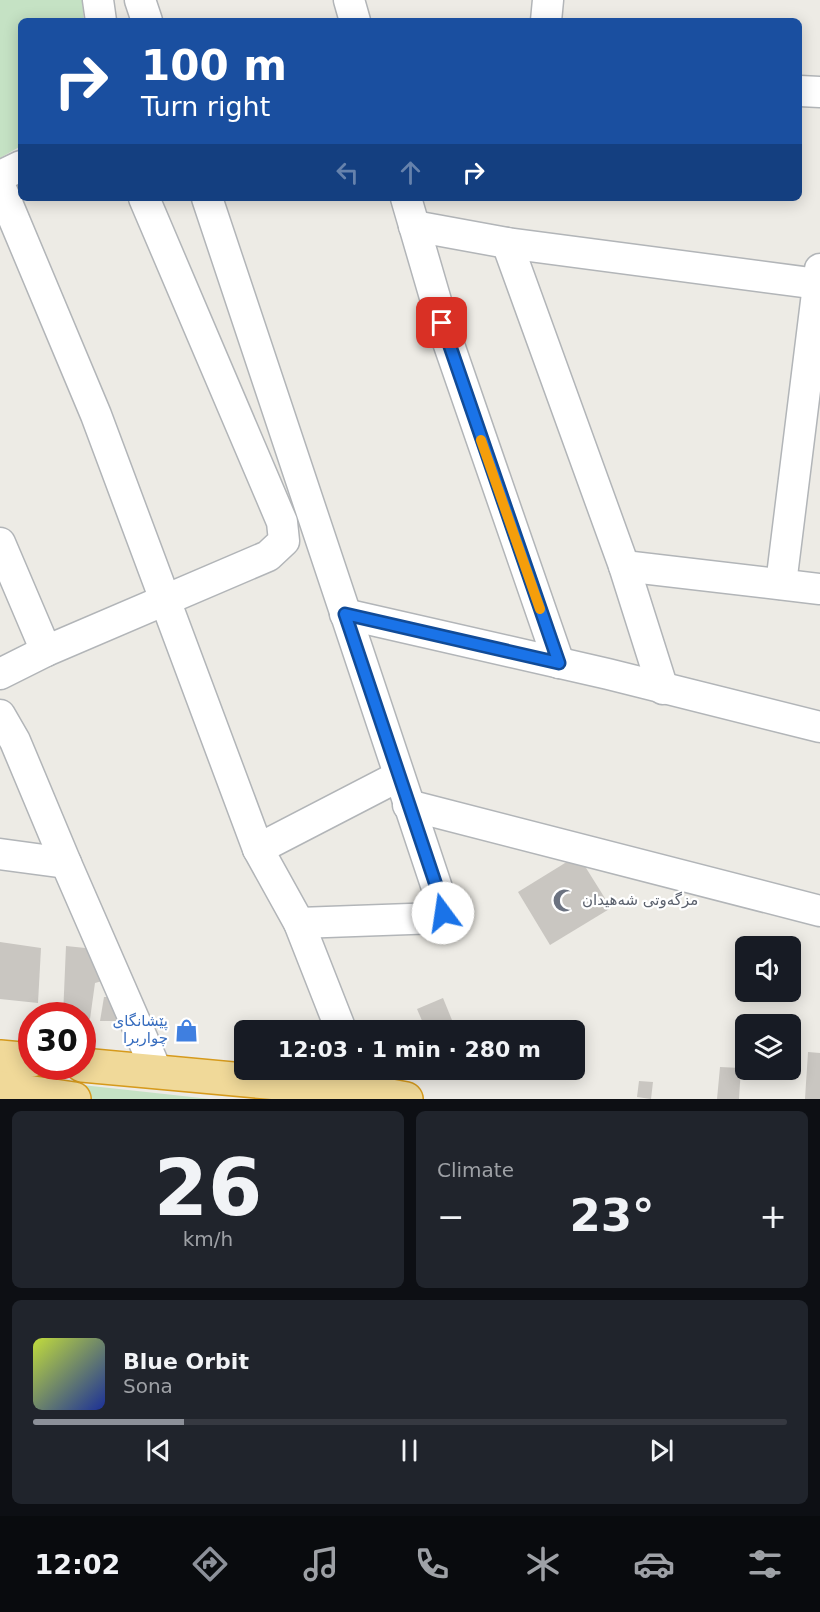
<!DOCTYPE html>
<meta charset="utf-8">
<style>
body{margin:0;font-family:"DejaVu Sans","Noto Naskh Arabic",sans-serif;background:#20242c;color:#f1f3f6;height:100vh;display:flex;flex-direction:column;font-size:22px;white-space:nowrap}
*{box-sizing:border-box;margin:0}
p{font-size:20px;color:#9ea1a6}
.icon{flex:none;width:33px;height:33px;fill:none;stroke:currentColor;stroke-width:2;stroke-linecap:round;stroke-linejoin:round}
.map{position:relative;height:1099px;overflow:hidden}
.side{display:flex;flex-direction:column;gap:12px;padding:12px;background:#0d0f14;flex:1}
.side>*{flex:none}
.banner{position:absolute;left:18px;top:18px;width:784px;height:183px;border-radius:9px;box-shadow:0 3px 15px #0003;background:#1a4fa0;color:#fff;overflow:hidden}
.buttons{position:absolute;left:735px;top:936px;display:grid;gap:12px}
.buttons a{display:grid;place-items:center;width:66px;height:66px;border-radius:9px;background:#171b24;box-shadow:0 3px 15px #0003;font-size:30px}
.speed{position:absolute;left:18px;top:1002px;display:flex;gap:12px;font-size:30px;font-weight:700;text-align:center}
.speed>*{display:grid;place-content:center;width:78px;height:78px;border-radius:50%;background:#171b24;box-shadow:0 3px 15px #0003;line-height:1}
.speed .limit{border:9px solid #d22;background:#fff;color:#111}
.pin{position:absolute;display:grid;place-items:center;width:51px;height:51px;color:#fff;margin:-26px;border-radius:12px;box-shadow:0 3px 9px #0006}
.me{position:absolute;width:66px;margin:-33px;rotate:346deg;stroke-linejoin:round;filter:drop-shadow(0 0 4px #0008)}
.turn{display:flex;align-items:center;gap:21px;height:126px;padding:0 24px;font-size:27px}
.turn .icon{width:78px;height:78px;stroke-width:2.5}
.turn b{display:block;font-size:42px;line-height:51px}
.lanes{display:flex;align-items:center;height:57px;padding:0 24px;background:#0003;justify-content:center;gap:30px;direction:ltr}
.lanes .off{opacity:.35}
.big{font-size:45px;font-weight:600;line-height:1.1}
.side .card{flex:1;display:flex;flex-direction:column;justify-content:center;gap:9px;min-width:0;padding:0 21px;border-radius:9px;background:#20242c}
.side .dial{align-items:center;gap:0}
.dial b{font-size:78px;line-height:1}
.song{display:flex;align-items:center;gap:18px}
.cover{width:72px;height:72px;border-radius:9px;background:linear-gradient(135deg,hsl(70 70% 55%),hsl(230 70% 35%))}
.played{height:6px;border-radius:3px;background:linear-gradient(90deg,#8c9099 20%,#363941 20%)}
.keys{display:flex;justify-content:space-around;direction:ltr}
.heat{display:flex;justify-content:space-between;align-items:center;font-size:33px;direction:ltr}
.side .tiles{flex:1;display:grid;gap:12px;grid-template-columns:1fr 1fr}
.card:last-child{grid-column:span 2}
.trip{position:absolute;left:234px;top:1020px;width:351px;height:60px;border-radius:9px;background:#171b24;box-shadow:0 3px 15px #0003;font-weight:600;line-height:60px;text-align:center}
.tab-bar{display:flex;height:96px;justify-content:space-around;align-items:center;background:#090b0e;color:#9ea1a6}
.tab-bar .icon{width:42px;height:42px}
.tab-bar .current{color:#8c9099}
.tab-bar b{font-size:27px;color:#f1f3f6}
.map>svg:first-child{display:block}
.green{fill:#c5e2c4}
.building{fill:#c9c6c1}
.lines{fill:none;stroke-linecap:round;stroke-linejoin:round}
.minor-casing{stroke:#b2b5b8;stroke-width:33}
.highway-casing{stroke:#d69a1c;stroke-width:36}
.minor{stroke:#fff;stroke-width:30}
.highway{stroke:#f0d999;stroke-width:33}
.route-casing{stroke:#114b97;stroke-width:15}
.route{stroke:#1a73e8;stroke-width:10}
.slow{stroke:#f59e0b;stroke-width:10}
.labels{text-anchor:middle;stroke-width:4.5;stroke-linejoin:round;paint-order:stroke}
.worship-label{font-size:15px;fill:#5b616d;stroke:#fff;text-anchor:start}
.shop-label{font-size:15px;fill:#366cbe;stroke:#fff;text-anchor:end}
</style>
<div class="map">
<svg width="820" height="1099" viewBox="0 0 820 1099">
<rect width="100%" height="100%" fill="#edebe5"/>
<g class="green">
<path d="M0 0H82L84 21H21V146L0 158Z"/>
<path d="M64 1083 210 1099H58Z"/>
</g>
<g class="building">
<path d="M578 855 611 908 550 945 518 892Z"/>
<path d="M0 942 41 948 38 1003 0 999Z"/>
<path d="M66 946 95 949 102 981 95 983 90 1019 82 1018V1016H63Z"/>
<path d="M104 997H119L128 1021H100Z"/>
<path d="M443 998 456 1030H426L417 1009Z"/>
<path d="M808 1052 820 1053V1099H805Z"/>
<path d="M720 1067 741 1068 739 1099H717Z"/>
<path d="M639 1081 653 1082 651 1099 637 1097Z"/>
</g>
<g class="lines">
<defs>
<g id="minor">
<path d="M98 0 101 21"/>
<path d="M140 0 147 21"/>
<path d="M349 0 355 21"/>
<path d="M546 21 548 0"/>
<path d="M800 91 820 92"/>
<path d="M0 176 21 166"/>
<path d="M0 186 96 415 258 849 299 923 341 1030"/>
<path d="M207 198 444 909 441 916 438 918 299 923"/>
<path d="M406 198 448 342 559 663"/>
<path d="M414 226 507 243 818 284"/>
<path d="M507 243 624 566 663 689"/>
<path d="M0 543 46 651"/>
<path d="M624 566 820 589"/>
<path d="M781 584 820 269"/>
<path d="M345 614 608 674 820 727"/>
<path d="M0 674 46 651 268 556 284 541 282 522 144 198"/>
<path d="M0 715 15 741 66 863 157 1072"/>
<path d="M408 805 820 911"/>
<path d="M258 849 399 776"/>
<path d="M0 854 66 863"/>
</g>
<g id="highway">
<path d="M0 1057 32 1060"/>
<path d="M82 1065 364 1091 406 1099"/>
<path d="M0 1088 74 1099"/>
</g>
</defs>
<use href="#minor" class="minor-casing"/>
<use href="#highway" class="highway-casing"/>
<use href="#minor" class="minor"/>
<use href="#highway" class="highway"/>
</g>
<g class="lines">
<defs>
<path id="route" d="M442 323 559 663 345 614 443 906V913"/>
</defs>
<use href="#route" class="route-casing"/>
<use href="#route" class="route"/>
<path class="slow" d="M481 440 540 609"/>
</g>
<defs>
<symbol id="mosque-bare" viewBox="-9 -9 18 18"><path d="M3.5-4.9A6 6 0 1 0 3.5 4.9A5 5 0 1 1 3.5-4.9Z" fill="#6b7280" stroke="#fff" stroke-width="2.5" paint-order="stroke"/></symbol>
<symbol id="shop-bare" viewBox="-9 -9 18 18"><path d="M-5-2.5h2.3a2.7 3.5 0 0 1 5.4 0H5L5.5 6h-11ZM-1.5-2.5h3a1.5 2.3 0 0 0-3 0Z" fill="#3f7fe0" stroke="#fff" stroke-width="2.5" paint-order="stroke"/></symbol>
</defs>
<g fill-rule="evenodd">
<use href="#mosque-bare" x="548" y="884" width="33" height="33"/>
<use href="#shop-bare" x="170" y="1014" width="33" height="33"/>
</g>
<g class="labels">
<g class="worship-label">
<text x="582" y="905">مزگەوتی شەهیدان</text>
</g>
<g class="shop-label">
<text x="168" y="1026">پێشانگای<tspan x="168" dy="17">چواربرا</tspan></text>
</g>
</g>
</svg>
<div class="buttons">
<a><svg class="icon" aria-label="sound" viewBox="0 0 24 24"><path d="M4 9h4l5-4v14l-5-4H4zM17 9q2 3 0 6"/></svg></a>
<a><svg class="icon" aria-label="layers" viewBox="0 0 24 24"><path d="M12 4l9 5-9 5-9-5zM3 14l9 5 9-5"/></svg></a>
</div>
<div class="speed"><div class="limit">30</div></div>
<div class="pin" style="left:442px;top:323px;background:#d93025"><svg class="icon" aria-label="arrive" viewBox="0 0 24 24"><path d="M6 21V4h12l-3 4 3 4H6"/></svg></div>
<svg class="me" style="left:443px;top:913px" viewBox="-20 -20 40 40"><circle r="19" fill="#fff"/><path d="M0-13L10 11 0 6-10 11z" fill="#1a73e8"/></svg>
<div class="trip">12:03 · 1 min · 280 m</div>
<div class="banner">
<div class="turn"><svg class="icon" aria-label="right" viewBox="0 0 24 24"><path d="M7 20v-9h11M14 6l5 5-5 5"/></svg><div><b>100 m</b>Turn right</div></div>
<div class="lanes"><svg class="icon off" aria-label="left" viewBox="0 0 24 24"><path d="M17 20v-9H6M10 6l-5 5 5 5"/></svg><svg class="icon off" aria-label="ahead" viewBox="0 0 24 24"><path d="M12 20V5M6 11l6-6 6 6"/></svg><svg class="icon" aria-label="right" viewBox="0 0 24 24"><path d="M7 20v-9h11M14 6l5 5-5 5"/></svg></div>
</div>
</div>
<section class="side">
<div class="tiles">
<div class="card dial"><b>26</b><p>km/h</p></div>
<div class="card"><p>Climate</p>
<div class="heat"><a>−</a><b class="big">23°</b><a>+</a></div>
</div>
<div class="card">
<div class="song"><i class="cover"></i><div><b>Blue Orbit</b><p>Sona</p></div></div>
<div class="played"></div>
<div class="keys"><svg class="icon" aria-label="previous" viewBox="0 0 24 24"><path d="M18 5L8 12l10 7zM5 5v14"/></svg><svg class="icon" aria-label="pause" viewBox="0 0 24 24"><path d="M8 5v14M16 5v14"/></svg><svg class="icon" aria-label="next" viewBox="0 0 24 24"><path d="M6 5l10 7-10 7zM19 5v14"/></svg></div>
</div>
</div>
</section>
<nav class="tab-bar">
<b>12:02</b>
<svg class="icon current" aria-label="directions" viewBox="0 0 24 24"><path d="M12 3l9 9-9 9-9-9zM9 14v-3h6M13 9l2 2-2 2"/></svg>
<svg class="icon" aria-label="music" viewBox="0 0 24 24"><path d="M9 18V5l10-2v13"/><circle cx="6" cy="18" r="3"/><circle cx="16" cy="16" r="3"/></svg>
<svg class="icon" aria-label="phone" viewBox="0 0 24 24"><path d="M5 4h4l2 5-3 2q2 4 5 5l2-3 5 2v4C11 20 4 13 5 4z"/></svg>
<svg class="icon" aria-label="climate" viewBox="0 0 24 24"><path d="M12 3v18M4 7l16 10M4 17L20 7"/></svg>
<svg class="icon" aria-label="car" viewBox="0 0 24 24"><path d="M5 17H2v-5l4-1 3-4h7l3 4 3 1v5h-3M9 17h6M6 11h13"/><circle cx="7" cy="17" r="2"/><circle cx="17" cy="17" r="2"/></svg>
<svg class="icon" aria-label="filters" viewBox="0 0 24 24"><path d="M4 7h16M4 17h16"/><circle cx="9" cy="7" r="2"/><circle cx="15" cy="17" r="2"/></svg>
</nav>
